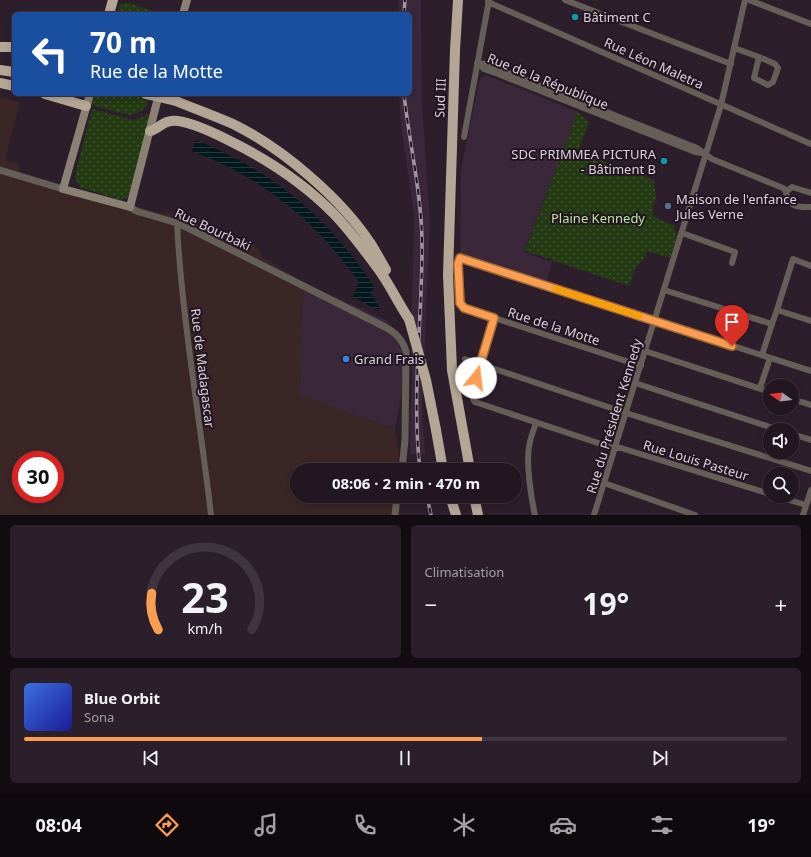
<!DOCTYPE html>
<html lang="fr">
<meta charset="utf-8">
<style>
body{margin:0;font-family:"Noto Sans",sans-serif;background:#2a1f2a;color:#f1f3f6;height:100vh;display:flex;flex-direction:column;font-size:15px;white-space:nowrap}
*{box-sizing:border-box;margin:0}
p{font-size:13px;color:#a29fa5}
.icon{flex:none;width:22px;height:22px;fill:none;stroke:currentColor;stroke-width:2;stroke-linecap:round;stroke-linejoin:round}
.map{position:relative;height:515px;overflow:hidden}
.drawer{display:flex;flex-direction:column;gap:10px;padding:10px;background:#130c12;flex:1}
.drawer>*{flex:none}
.hud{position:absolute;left:12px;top:12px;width:400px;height:84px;border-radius:6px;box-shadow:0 2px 6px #0003,0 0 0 1px #3f353f;background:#1a4fa0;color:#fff;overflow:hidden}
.needle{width:26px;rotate:284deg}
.controls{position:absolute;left:763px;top:379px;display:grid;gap:8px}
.controls a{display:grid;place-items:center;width:36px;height:36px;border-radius:50%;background:#221621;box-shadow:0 2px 6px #0003,0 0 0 1px #3f353f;font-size:20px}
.speed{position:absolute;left:12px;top:451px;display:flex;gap:8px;font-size:20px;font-weight:700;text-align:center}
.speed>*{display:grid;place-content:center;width:52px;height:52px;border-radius:50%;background:#221621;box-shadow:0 2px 6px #0003,0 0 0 1px #3f353f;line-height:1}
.speed .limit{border:6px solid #d22;background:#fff;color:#111}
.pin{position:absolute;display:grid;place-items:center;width:34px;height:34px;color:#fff;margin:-41px -17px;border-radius:50% 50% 50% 0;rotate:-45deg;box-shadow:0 0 4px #0007}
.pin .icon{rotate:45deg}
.me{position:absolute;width:44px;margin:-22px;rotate:16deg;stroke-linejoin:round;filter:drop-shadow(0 0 3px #0008)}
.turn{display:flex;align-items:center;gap:14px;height:84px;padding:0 12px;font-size:18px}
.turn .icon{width:52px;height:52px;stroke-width:2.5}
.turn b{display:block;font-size:28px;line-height:34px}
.big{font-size:30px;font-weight:700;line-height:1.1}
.drawer .card{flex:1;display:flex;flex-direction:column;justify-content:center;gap:6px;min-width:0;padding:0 14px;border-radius:6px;background:#2a1f2a}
.drawer .dial{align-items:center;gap:0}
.dial svg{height:104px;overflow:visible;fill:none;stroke:#3f353f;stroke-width:7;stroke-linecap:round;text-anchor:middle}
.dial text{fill:#f1f3f6;stroke:none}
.song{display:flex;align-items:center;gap:12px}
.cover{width:48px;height:48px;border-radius:6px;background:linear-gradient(135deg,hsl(220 70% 55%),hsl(240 70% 35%))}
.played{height:4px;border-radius:2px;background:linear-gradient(90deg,#fb9e51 60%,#3f353f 60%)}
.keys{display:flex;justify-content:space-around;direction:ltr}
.heat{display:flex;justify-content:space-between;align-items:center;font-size:22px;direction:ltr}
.drawer .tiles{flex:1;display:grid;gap:10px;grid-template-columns:1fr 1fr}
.card:last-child{grid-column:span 2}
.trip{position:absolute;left:290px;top:463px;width:232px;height:40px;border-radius:20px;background:#221621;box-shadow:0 2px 6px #0003,0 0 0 1px #3f353f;font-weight:700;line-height:40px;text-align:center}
.tab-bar{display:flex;height:64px;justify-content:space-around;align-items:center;background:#0e090d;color:#a29fa5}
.tab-bar .icon{width:28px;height:28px}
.tab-bar .selected{color:#fb9e51}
.tab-bar b{font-size:18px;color:#f1f3f6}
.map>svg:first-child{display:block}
.built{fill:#3a2739}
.industrial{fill:#392625;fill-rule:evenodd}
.grass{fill:url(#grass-dots)}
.water{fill:url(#water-rules)}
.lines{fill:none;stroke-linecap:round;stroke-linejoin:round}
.minor{stroke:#665f58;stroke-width:6}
.tertiary{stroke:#665f58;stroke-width:7}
.secondary{stroke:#8b8074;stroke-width:8}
.trunk{stroke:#b4a694;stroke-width:10}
.rail-casing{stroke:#a296a1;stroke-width:3.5}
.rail{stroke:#231522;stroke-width:2;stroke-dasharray:6;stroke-linecap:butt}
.trunk-bridge{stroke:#b4a694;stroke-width:10}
.route-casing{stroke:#a36735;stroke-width:10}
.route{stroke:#fb9e51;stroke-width:7}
.slow{stroke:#f59e0b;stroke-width:7}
.culture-dot{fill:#0f9aa8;stroke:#231522;stroke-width:1.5}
.service-dot{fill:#5c6f8a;stroke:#231522;stroke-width:1.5}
.shop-dot{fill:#3f7fe0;stroke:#231522;stroke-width:1.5}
.labels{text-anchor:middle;stroke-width:4;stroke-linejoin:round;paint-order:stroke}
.poi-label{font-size:13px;fill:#dcd2db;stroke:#231522;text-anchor:start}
.street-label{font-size:13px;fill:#dcd2db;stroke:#231522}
.park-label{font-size:13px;fill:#b7e69b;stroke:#231522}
</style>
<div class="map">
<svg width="811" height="515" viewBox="0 0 811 515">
<defs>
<pattern id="grass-dots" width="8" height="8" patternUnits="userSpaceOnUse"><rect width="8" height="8" fill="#233a12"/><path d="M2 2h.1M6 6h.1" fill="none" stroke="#425634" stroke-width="1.8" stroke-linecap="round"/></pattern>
<pattern id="water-rules" width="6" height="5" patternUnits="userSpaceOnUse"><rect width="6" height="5" fill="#01181d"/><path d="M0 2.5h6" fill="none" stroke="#25393d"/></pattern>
</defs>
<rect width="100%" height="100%" fill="#2d1e2c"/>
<g class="built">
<path d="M399 0H421L422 105 430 221 422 409 425 454H410V416L412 382 411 333 414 214 401 125 399 94H410V14H398Z"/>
<path d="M486 75 578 112 524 252 552 262 546 282 460 253 461 169 480 78Z"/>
<path d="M305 283 388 321 400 338 409 357 395 429 300 396 303 298Z"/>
</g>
<path class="industrial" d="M0 97 20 102 5 159 19 164 20 173 160 213 190 214 256 246 261 256 305 283 303 298 300 395 395 429 401 470H297V496H401L399 515H0ZM21 460H55V494H21Z"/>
<g class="grass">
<path d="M125 3H128L163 14H117L119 5Z"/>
<path d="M92 94H151C148 107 141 115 127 115L90 104Z"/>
<path d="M92 109 133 120 141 118 147 114 151 115 129 196 127 198 121 200 79 187 80 185 75 179V175Z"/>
<path d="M578 112 589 122 578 151 654 180 656 198 653 206V216L674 226 677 236 670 258 647 251 644 258 636 267 629 286 525 251Z"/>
</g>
<path class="water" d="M196 140C273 171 330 219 375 288L370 292 380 308 378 310 353 297 359 282C315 220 263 178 192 151Z"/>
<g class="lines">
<g class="minor">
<path d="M565 0 731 64"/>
<path d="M749 0 811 24"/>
<path d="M488 2 811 144"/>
<path d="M734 48 759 57 754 78 768 85 773 82 778 68 775 64 759 57"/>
<path d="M477 63 486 64 697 148 712 159 783 188C787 191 786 193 787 197 791 208 801 207 811 207"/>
<path d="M479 64 484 69 498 74 695 152 702 153"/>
<path d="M464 137 489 0"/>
<path d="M787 191 792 187 811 193"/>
<path d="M177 223C182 321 200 418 211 515"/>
<path d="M682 233 735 252 732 263"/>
<path d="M664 290 772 324 777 310 811 321"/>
<path d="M777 310 793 259 811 266"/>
<path d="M494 318 472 393 473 399 475 402 613 448H621L770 494"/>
<path d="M645 351 770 392"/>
<path d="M762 355 772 324"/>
<path d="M465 359 626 413 811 471"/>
<path d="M641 366 464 308 460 303 458 263 460 258 811 371"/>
<path d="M635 383 779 430"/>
<path d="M760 388 770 358"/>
<path d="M792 399 811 405"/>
<path d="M792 434 811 440"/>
<path d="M604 483 695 515"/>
<path d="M776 496 806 505"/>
<path d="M535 515C531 498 526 463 529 447 530 439 533 431 536 423"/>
<path d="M594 515 721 105 745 0"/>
<path d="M803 515 811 490"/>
</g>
<g class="tertiary">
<path d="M0 170 63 189"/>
<path d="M130 207 136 211 177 223 188 228 385 327C396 333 402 339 406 351L405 440 402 470"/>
<path d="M395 515 397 496"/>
</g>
<g class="secondary">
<path d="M183 14 187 0"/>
<path d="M90 94 63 189 130 207 159 94"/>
</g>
<g class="trunk">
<path d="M458 0 455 50 448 275 452 370 470 470"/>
<path d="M109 14 113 0"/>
<path d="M0 47H14"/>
<path d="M0 70 14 72"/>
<path d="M0 83 14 86"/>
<path d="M45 94 86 106"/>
<path d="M176 101C195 109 215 116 233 124 282 148 341 198 371 244 376 252 381 261 386 270"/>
<path d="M150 131C158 129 162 122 171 121 185 119 216 134 228 140 267 159 305 184 335 215 351 232 365 251 379 270 390 285 398 303 409 319"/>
<path d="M436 430 443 470"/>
<path d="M450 496 456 515"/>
<path d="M474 496 478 515"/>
</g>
<defs>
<g id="rail">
<path d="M404 14 405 0"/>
<path d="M404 94C409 142 421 190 422 239 423 316 411 393 420 470"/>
<path d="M427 496 431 515"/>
</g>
</defs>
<use href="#rail" class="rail-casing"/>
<use href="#rail" class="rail"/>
<g class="trunk-bridge">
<path d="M146 94 176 101"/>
<path d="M409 319 426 380 436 430"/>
</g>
</g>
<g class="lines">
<defs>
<path id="route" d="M476 378 494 318 464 308 460 303 458 264 460 258 732 346"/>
</defs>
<use href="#route" class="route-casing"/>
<use href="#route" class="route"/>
<path class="slow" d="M556 289 639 316"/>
</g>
<g class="culture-dot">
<circle cx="575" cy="17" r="4"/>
<circle cx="664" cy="161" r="4"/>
</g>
<circle class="service-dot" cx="668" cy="206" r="4"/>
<circle class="shop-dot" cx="346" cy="359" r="4"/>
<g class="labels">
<g class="poi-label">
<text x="583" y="22">Bâtiment C</text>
<text x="656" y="159" text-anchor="end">SDC PRIMMEA PICTURA<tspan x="656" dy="15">- Bâtiment B</tspan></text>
<text x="676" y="204">Maison de l'enfance<tspan x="676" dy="15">Jules Verne</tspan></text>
<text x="354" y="364">Grand Frais</text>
</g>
<g class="street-label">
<text transform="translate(654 63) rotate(24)" y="5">Rue Léon Maletra</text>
<text transform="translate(548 81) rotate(22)" y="5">Rue de la République</text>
<text transform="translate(440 98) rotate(-88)" y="5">Sud III</text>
<text transform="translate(213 229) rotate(25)" y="5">Rue Bourbaki</text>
<text transform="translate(554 326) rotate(18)" y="5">Rue de la Motte</text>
<text transform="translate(203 368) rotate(83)" y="5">Rue de Madagascar</text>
<text transform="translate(614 416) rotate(-73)" y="5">Rue du Président Kennedy</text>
<text transform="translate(696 460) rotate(17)" y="5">Rue Louis Pasteur</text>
</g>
<g class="park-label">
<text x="598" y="223">Plaine Kennedy</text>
</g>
</g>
</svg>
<div class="controls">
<a><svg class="needle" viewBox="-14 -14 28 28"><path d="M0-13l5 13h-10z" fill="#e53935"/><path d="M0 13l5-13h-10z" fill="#a29fa5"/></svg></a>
<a><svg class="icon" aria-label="sound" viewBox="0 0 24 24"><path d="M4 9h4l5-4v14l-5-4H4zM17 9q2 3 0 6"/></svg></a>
<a><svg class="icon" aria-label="search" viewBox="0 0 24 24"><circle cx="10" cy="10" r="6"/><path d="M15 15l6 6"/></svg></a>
</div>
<div class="speed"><div class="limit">30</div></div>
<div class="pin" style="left:732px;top:346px;background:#d93025"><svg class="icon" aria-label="arrive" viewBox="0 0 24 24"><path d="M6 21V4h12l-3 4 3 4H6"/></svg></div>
<svg class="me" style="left:476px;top:378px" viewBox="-20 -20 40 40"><circle r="19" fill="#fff"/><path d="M0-13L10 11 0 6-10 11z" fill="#fb9e51"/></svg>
<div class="trip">08:06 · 2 min · 470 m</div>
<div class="hud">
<div class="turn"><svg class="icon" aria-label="left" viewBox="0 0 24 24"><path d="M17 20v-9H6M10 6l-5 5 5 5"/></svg><div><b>70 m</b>Rue de la Motte</div></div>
</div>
</div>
<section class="drawer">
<div class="tiles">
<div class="card dial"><svg viewBox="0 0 100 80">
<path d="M14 69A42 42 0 1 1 86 69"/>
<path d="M14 69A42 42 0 0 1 9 41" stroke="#fb9e51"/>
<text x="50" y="56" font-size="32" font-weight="700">23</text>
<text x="50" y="72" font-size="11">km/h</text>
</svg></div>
<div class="card"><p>Climatisation</p>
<div class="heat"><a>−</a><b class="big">19°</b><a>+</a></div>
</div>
<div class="card">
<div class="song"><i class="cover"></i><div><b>Blue Orbit</b><p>Sona</p></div></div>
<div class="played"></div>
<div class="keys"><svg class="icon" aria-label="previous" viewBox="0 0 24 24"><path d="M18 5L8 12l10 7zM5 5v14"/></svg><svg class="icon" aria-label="pause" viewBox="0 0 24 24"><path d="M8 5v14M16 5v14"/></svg><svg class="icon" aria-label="next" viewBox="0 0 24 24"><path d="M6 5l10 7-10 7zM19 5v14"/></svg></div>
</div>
</div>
</section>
<nav class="tab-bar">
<b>08:04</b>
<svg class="icon selected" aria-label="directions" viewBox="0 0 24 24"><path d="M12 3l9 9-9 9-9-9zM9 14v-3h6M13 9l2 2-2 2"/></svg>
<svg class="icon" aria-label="music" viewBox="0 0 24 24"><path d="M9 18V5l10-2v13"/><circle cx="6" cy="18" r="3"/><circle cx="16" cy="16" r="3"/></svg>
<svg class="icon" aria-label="phone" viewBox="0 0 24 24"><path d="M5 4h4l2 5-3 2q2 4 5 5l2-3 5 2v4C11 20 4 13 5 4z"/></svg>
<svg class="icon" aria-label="climate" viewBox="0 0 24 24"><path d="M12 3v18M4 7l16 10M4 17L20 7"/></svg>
<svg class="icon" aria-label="car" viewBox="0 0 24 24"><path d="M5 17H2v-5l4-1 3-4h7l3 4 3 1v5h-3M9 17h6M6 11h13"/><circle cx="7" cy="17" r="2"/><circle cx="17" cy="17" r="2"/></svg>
<svg class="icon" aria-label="filters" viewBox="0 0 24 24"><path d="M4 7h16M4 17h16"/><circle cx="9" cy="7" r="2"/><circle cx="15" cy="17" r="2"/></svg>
<b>19°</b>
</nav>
